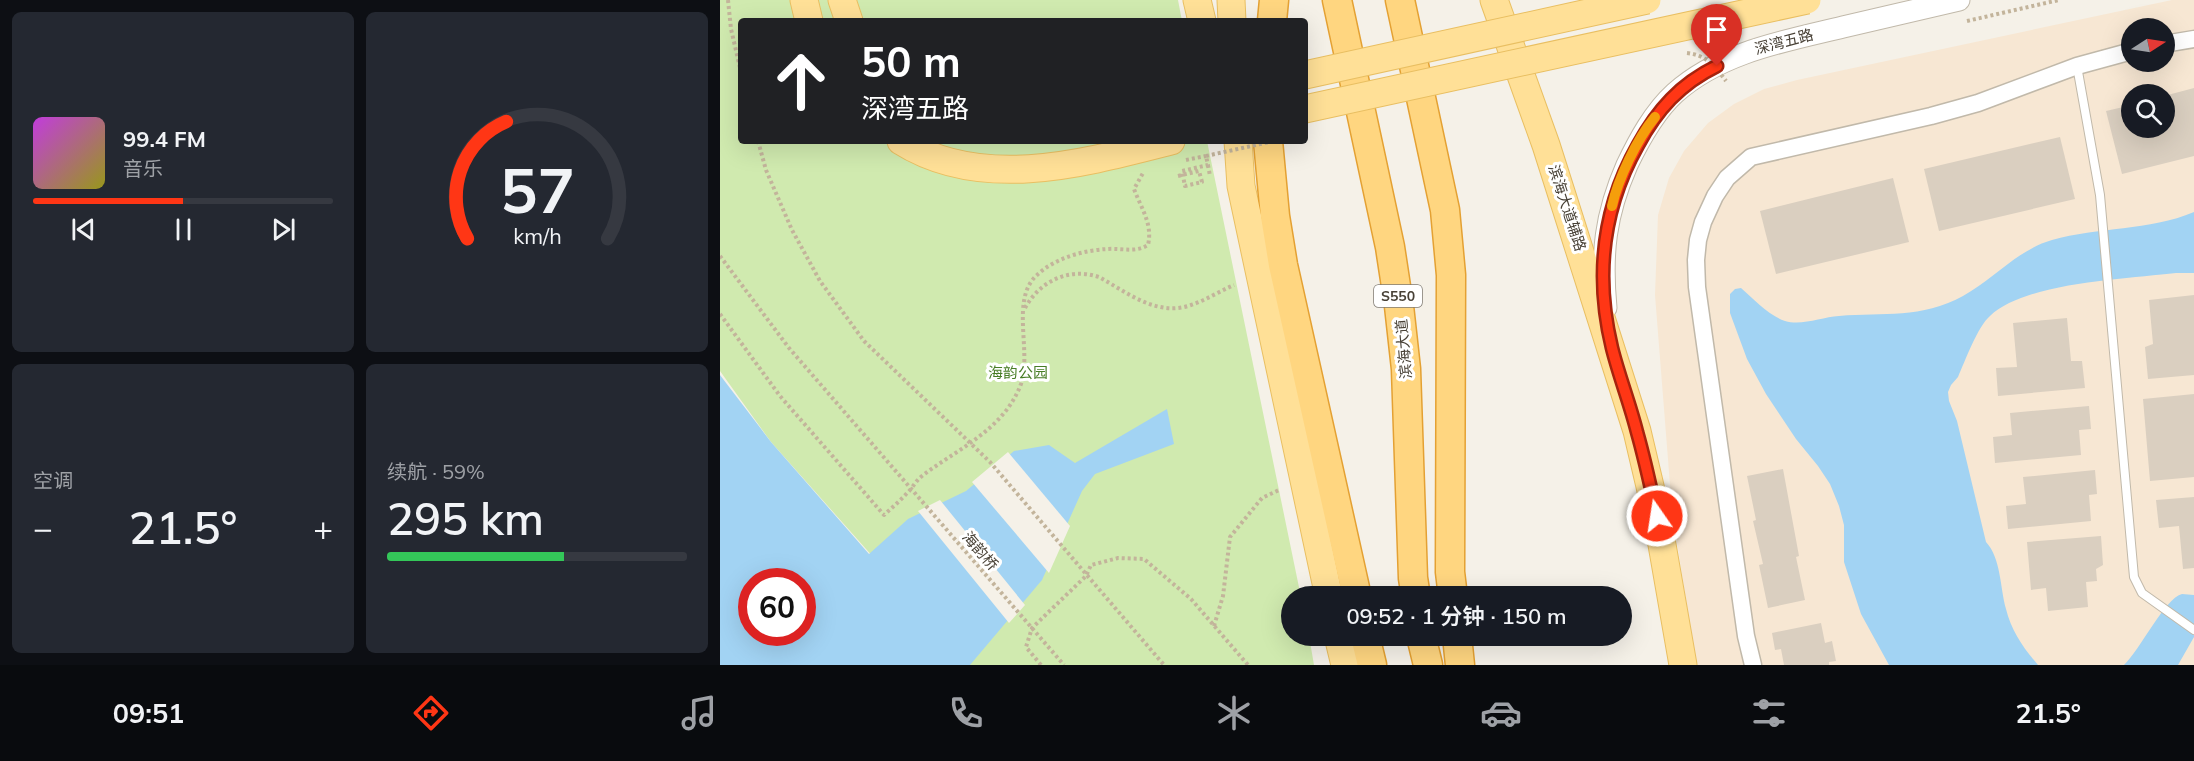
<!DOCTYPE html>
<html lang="zh">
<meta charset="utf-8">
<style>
body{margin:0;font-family:Mulish,"Noto Sans SC",sans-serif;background:#242831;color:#f1f3f6;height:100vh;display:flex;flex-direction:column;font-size:22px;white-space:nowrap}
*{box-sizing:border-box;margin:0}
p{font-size:20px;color:#9ea1a6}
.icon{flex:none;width:33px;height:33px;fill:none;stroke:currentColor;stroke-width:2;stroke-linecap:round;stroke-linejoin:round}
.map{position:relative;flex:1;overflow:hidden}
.sheet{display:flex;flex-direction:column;gap:12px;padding:12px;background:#0d0f14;width:720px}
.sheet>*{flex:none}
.top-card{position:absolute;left:18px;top:18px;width:570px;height:126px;border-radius:6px;box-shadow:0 6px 24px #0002;background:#202124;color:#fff;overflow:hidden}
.needle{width:39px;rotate:78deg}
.fabs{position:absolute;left:1401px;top:18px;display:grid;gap:12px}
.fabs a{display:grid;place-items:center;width:54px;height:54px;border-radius:50%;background:#171b24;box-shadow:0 6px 24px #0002;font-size:30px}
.speed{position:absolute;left:18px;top:568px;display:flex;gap:12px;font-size:30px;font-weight:700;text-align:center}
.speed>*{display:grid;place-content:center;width:78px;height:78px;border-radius:50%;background:#171b24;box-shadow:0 6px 24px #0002;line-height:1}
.speed .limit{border:9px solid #d22;background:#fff;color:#111}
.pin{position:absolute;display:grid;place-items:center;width:51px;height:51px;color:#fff;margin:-62px -26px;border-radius:50% 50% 50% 0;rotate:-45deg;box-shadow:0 0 6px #0007}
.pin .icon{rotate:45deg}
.me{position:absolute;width:66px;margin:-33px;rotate:347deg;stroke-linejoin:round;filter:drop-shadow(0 0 4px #0008)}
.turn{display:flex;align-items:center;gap:21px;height:126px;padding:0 24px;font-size:27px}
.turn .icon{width:78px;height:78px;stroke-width:2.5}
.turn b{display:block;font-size:42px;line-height:51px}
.big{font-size:45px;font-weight:600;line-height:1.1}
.sheet .tile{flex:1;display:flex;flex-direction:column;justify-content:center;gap:9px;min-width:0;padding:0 21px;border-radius:9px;background:#242831}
.sheet .dial{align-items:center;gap:0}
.dial svg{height:156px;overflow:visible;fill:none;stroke:#363941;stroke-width:7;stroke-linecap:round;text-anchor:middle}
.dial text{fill:#f1f3f6;stroke:none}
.song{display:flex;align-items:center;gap:18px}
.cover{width:72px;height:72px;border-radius:9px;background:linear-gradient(135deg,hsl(290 70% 55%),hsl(60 70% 35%))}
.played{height:6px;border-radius:3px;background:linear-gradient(90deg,#ff3615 50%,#363941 50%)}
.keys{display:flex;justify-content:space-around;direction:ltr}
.heat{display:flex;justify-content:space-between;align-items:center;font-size:33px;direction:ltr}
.charge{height:9px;border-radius:4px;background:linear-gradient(90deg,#34c759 59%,#363941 0)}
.sheet .tiles{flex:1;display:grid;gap:12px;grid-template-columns:repeat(2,1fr)}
.trip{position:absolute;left:561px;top:586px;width:351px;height:60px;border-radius:30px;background:#171b24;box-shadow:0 6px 24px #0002;font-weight:600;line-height:60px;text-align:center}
.tab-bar{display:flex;height:96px;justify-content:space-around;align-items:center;background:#090b0e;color:#9ea1a6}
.tab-bar .icon{width:42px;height:42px}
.tab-bar .selected{color:#ff3615}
.tab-bar b{font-size:27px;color:#f1f3f6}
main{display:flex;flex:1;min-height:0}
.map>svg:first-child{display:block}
.commercial{fill:#f7e7d3;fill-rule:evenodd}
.green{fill:#d0eaaf}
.water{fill:#a2d3f3;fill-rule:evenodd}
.pier{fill:#f5f1e8}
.building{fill:#dacfc0}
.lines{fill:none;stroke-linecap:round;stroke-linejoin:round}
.service-casing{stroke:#c1b9aa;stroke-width:10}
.minor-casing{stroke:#c1b9aa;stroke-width:19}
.tertiary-casing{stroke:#c1b9aa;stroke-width:23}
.primary-casing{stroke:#e9bf62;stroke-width:29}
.trunk-casing{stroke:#e4a133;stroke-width:31}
.path{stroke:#c3b49b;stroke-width:4;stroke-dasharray:3 3;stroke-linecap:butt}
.service{stroke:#fff;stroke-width:8}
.minor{stroke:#fff;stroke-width:16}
.tertiary{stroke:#fff;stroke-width:21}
.primary{stroke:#ffe097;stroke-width:27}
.trunk{stroke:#ffd680;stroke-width:28}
.primary-bridge-casing{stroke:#e9bf62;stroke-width:29;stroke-linecap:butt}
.path-bridge{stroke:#c3b49b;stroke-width:4;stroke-dasharray:3 3;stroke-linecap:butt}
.primary-bridge{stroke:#ffe097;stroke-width:27}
.route-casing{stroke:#a6230e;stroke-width:15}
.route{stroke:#ff3615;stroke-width:10}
.slow{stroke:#f59e0b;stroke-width:10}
.labels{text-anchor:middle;stroke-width:6;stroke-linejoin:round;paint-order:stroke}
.shield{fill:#fff;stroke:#7f7a72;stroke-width:1.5}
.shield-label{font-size:14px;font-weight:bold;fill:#484136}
.street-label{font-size:15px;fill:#484136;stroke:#fff}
.park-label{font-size:15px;fill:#487d26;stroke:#fff}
</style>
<main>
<section class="sheet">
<div class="tiles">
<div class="tile">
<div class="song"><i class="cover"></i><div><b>99.4 FM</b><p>音乐</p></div></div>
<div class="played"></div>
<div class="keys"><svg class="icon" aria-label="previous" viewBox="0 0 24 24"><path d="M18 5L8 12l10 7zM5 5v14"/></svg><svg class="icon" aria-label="pause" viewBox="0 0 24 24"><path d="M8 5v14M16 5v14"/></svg><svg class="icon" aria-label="next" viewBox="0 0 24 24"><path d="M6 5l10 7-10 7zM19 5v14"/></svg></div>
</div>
<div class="tile dial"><svg viewBox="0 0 100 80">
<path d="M14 69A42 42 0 1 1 86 69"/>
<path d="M14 69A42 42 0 0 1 34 9" stroke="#ff3615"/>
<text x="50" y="56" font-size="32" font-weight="700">57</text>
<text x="50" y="72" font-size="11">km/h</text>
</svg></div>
<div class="tile"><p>空调</p>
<div class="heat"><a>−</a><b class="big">21.5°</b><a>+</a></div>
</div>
<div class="tile"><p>续航 · 59%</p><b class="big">295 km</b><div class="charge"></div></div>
</div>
</section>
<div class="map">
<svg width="1474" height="665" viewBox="0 0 1474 665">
<rect width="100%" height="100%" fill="#f5f1e8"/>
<path class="commercial" d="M1452 0H1474V665H976L952 510 935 295 938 215 949 178 964 151 988 123 1014 104 1044 89 1077 80ZM1412 28H1444V62H1412ZM1412 94H1444V128H1412Z"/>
<path class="green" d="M0 0H458L462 21H21V141H487L581 597H572V636H589L594 665H249L51 442 0 371Z"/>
<g class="water">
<path d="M1474 212V273H1456C1406 279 1306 282 1270 316 1258 326 1245 361 1238 377L1231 385 1228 392 1229 401 1237 421 1266 542C1281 558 1280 587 1286 609 1291 630 1304 649 1318 665H1169L1141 614 1124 562V525L1119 506 1110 484 1098 466 1076 439 1046 394 1027 359 1010 313V294L1015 289 1021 288C1035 300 1048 315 1065 321 1082 326 1102 317 1119 316 1164 312 1201 319 1243 296 1274 279 1297 250 1332 240 1378 227 1429 231 1474 212Z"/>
<path d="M0 375 51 442 149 554 188 519 246 491 294 451 329 445 355 463 447 409 454 444 375 474 362 491 322 580 250 665H0ZM32 582H82V633H32Z"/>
<path d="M1462 594 1474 595V637L1458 665H1404C1420 650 1445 598 1462 594Z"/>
</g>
<g class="pier">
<path d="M288 452 350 526 329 573 252 482Z"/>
<path d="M220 500 305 605 289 623 198 511Z"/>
</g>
<g class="building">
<path d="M1474 88V156L1402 174 1386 111 1412 105V128H1444V96Z"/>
<path d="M1340 137 1355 199 1219 231 1204 169Z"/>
<path d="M1173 178 1189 242 1056 274 1040 211Z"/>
<path d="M1474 295V375L1428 379 1425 347 1433 344 1429 300Z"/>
<path d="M1347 318 1351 361H1362L1365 388 1278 396 1276 368 1297 367 1293 323Z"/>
<path d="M1474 394V477L1430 481 1423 399Z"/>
<path d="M1369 406 1371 429 1359 430 1361 455 1275 463 1273 437 1292 435 1290 413Z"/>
<path d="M1063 469 1079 556 1076 557 1085 600 1048 608 1039 565 1043 564 1033 521 1036 520 1027 476Z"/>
<path d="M1375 470 1377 494 1369 495 1371 521 1288 529 1286 506 1306 504 1303 477Z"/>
<path d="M1474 497V568L1463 569 1459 526 1439 528 1436 500Z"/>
<path d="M1381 536 1383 565 1376 569 1377 581 1366 582 1368 607 1328 611 1326 588 1311 590 1307 542Z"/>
<path d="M1101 623 1105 643 1112 641 1116 661 1109 662V665H1064L1061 649 1055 650 1052 633Z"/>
</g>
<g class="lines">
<defs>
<path id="service" d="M1357 66 1380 195 1414 577 1422 593 1474 630"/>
<g id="minor">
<path d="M1444 44 1474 39"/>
<path d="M1033 665 1026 636 977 287 976 260 978 240 983 222 995 196 1007 178 1031 157 1211 116 1258 103 1357 66 1412 51"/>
</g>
<path id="tertiary" d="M886 308C881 254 885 215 907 165 919 140 934 112 955 93 1001 52 1065 41 1123 27 1162 18 1200 9 1239 0"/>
<g id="primary">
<path d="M84 0 89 21"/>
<path d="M122 0 129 21"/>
<path d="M477 0 482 21"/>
<path d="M511 0 512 21"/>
<path d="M774 0 826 145 917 431 937 516 963 665"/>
<path d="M181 141C262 192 365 163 451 141"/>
<path d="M518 141 521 186 609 597"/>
<path d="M618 636 625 665"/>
</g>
<g id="trunk">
<path d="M617 0 670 247 679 306 686 369 693 578 696 597"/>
<path d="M680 0 725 210 731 275 730 572 733 597"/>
<path d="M552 21 554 0"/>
<path d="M548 141 555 216 563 265 637 597"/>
<path d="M645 636 652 665"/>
<path d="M701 636 708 665"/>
<path d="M737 636 740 665"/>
</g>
</defs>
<use href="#service" class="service-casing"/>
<use href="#minor" class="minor-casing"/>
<use href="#tertiary" class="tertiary-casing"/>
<use href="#primary" class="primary-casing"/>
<use href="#trunk" class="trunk-casing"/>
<g class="path">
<path d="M8 0 11 29 21 72"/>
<path d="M1247 21 1339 0"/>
<path d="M38 141 46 170 72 230 100 281 144 341 270 462 444 665"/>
<path d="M466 160 486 156"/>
<path d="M488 165 490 176"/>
<path d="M458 176 479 171 482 182 465 186 462 171 488 165 486 156"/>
<path d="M0 256 69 348 344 665"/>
<path d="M305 308C320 281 349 267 379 277 408 293 437 317 471 305 486 300 500 291 514 285"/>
<path d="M0 314 60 396 164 515C173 507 182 499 190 490 194 485 197 480 202 476 237 449 284 430 301 384 312 351 290 299 317 275 335 258 364 250 388 249 403 248 415 253 428 245 433 224 421 208 414 189L423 173"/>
<path d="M494 626 503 596 510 537 542 498 559 490"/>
<path d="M321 665 306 647 312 628 366 576 371 565 398 558 424 559 471 599 528 665"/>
</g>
<use href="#service" class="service"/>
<use href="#minor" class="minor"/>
<use href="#tertiary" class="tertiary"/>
<use href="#primary" class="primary"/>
<use href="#trunk" class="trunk"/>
<defs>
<g id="primary-bridge">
<path d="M585 75 927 0"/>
<path d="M585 109 1087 0"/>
</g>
</defs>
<use href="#primary-bridge" class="primary-bridge-casing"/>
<g class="path-bridge">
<path d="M967 53C986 55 995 66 1006 81"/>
<path d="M486 156 554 141"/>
</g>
<use href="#primary-bridge" class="primary-bridge"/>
</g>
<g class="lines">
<defs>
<path id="route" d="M937 516C931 488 925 460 917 432 910 404 899 376 892 348 875 278 882 209 918 145 937 110 960 84 997 66"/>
</defs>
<use href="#route" class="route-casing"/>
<use href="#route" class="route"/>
<path class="slow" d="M892 206C898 179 917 139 935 117"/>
</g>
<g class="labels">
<rect class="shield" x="654" y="285" width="48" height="22" rx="4.5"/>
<g class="shield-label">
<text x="678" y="301">S550</text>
</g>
<g class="street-label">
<text transform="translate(1064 42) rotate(-15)" y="5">深湾五路</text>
<text transform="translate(847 208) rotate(72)" y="5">滨海大道辅路</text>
<text transform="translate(684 349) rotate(-95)" y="5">滨海大道</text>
<text transform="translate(260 551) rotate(49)" y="5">海韵桥</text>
</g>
<g class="park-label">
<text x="298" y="378">海韵公园</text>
</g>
</g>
</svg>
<div class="fabs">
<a><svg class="needle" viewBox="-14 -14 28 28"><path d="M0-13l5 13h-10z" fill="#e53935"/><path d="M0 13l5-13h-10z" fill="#9ea1a6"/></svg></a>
<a><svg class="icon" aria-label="search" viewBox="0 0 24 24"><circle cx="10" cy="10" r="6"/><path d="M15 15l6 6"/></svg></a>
</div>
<div class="speed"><div class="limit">60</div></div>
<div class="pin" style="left:997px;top:66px;background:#d93025"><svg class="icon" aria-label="arrive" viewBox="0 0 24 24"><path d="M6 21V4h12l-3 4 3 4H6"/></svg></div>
<svg class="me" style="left:937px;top:516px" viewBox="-20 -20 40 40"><circle r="17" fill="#ff3615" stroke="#fff" stroke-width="3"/><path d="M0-11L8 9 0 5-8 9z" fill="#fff"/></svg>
<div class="trip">09:52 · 1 分钟 · 150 m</div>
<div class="top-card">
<div class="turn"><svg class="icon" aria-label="ahead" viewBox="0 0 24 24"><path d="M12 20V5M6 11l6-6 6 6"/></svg><div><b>50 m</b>深湾五路</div></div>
</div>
</div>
</main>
<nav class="tab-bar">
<b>09:51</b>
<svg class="icon selected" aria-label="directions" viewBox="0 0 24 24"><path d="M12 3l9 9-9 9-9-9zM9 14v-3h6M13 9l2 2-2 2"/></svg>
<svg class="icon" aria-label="music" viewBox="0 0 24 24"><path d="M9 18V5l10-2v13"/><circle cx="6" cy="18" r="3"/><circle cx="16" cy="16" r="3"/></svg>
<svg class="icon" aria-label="phone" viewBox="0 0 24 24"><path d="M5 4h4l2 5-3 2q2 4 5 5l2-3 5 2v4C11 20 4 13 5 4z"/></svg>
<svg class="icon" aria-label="climate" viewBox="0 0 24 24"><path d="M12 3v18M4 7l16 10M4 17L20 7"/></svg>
<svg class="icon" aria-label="car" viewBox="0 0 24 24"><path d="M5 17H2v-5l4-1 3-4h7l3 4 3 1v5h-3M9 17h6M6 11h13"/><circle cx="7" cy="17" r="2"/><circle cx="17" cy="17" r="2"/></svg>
<svg class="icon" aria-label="filters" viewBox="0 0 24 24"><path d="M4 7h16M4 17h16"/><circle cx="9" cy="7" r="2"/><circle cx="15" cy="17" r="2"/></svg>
<b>21.5°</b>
</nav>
